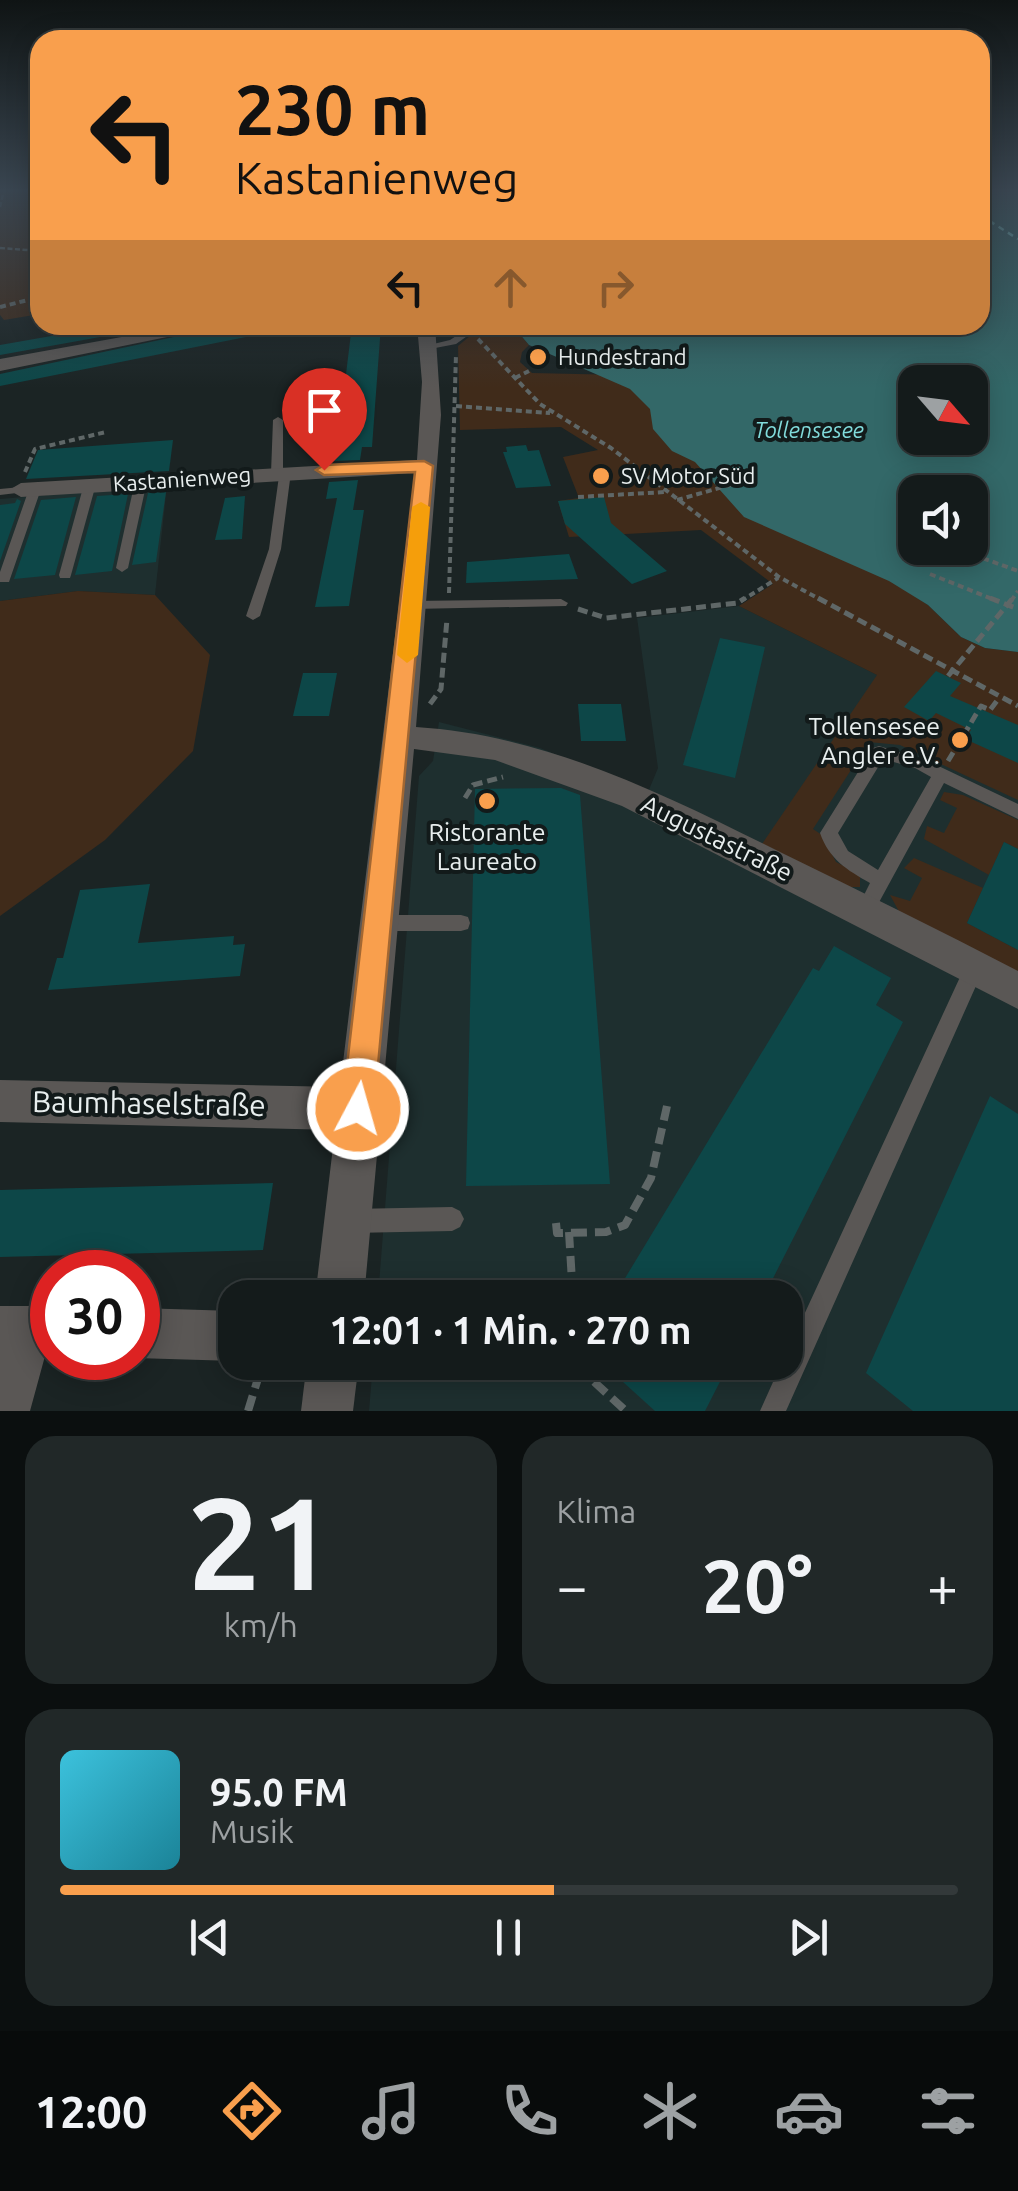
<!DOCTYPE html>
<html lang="de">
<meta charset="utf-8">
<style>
body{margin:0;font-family:Ubuntu,sans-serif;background:#212828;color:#f1f3f6;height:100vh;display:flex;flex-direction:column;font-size:38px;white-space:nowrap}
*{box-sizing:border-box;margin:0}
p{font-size:32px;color:#9da1a3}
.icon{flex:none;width:55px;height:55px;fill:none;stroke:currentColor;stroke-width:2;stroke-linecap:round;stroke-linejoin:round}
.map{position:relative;height:1411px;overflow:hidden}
.drawer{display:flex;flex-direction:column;gap:25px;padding:25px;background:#0b0f0f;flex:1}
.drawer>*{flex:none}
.top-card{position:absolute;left:30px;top:30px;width:960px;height:305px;border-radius:30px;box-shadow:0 5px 25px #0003,0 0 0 2px #33393a;background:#f99f4d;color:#111;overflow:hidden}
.needle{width:65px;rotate:118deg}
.controls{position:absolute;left:898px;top:365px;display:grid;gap:20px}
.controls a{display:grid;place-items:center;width:90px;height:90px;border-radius:20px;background:#141b1b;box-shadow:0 5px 25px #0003,0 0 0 2px #33393a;font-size:50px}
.speed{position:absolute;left:30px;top:1250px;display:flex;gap:20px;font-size:50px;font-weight:700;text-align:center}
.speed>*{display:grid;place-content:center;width:130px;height:130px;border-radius:50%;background:#141b1b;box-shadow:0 5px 25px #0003,0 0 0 2px #33393a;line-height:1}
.speed .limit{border:15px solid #d22;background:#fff;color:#111}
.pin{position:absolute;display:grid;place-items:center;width:85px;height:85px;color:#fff;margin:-102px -42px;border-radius:50% 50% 50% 0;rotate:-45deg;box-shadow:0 0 10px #0007}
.pin .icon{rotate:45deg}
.me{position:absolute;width:110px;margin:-55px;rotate:6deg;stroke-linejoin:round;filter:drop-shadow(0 0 8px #0008)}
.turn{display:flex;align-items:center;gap:35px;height:210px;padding:0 40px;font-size:45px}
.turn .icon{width:130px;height:130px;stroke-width:2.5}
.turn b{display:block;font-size:70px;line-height:85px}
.lanes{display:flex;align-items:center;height:95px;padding:0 40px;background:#0003;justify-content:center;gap:50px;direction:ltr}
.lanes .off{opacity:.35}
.big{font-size:75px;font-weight:700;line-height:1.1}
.drawer .tile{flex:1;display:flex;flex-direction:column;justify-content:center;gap:15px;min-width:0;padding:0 35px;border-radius:30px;background:#212828}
.drawer .dial{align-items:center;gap:0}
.dial b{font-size:130px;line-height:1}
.song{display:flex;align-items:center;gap:30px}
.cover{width:120px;height:120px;border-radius:15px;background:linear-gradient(135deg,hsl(190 70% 55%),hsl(190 70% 35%))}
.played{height:10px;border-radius:5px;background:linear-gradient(90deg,#f99f4d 55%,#33393a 55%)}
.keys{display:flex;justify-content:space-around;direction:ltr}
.heat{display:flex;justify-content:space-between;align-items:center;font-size:55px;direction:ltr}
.drawer .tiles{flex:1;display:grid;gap:25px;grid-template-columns:1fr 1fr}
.tile:last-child{grid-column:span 2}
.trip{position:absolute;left:218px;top:1280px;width:585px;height:100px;border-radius:30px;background:#141b1b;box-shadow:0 5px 25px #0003,0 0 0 2px #33393a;font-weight:700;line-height:100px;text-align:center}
.tab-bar{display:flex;height:160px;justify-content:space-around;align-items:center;background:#080b0b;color:#9da1a3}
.tab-bar .icon{width:70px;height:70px}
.tab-bar .active{color:#f99f4d}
.tab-bar b{font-size:45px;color:#f1f3f6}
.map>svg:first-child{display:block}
.built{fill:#1e2f2f}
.green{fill:#402b1a}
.water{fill:#336868;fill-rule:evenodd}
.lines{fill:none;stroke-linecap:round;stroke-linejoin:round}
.ferry{stroke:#81dbdb;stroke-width:2.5;stroke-dasharray:6 5;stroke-linecap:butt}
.building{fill:#0d4748}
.path-far3{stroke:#5f6767;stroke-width:2.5;stroke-dasharray:5 2.5;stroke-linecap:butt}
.path-far2{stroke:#5f6767;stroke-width:4;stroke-dasharray:6 4;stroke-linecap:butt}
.path-far1{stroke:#5f6767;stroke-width:5;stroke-dasharray:10 5;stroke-linecap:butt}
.path{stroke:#5f6767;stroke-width:8;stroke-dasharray:16 8;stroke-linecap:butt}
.lane{fill:#5a5755;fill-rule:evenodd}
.street{fill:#5a5755;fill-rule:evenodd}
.route{fill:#f99f4d;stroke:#a26732;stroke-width:2.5}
.slow{fill:#f59e0b}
.poi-dot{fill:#f99f4d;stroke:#121a1a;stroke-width:4}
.labels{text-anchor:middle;stroke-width:8;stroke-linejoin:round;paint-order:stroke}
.far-poi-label{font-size:22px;fill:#e8eeee;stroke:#121a1a;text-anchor:start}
.far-water-label{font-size:22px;font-style:italic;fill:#81dbdb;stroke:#121a1a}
.far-street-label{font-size:22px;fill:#e8eeee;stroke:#121a1a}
.poi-label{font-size:25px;fill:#e8eeee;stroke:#121a1a;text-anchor:end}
.street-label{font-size:25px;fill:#e8eeee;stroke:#121a1a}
.near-street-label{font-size:30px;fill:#e8eeee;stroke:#121a1a}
</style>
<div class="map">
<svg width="1018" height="1411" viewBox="0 0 1018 1411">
<rect width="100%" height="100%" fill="#1b2424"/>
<g class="built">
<path d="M167 485 155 595 78 591 0 601V499Z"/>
<path d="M739 606 877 675 1018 719V1411H369L373 1363 785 1362V1298L378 1297 419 776 433 761 439 722 540 748 648 792 658 768 637 618Z"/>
</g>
<g class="green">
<path d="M0 190 40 191V314L4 320 0 315Z"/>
<path d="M483 325H512L529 345 522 352 520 362 532 373 622 375 749 488 928 605 961 637 985 648 1018 652V800L900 745 869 742 813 829 822 835 836 862 860 874V887H850L762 844 877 675 739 606 773 584 701 530 569 537 558 501 579 498 563 457 598 450 561 427 460 430 458 346Z"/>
<path d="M78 591 155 595 210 655 193 751 105 840 0 916V601Z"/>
<path d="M944 792 963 795 1018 820V849L1004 842 989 875 924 839 927 826 944 833 957 808 940 800Z"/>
<path d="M914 858 983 888 967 923 1018 950V975L902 917 890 895 910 901 922 878 904 868Z"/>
</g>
<path class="water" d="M980 190H1018V652L985 648 961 637 928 605 889 581 744 517 695 462 672 451 653 429 650 409 630 389 529 345 512 325H980ZM915 382H970V438H915ZM915 492H970V548H915Z"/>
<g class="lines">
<path class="ferry" d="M980 215 1018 239"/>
</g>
<g class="building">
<path d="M114 325H167L0 355V345Z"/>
<path d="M230 325H260L261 334 0 386V374Z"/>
<path d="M352 325H381L372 447H362L360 460 333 461 335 448H326L342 374H346Z"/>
<path d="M173 440 169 471 26 479 38 450Z"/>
<path d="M526 445 528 451 539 450 551 486 516 488 503 452H507L506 447Z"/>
<path d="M358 480 353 510H364L349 606 315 607 337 498 326 499 329 482Z"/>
<path d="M166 492 156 562 132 565 148 493Z"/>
<path d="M128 494 112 571 75 575 97 496Z"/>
<path d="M245 496 242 539 215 540 225 498Z"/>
<path d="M76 497 55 575 14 579 41 500Z"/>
<path d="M604 497 611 523 667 571 632 584 565 524 558 501Z"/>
<path d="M17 499 21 501 0 561V505L15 503Z"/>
<path d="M569 554 578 579 466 583 467 562Z"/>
<path d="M720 638 765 647 735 778 683 765Z"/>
<path d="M936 671 961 683 950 696 1018 725V763L965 739 971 730 936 713 929 721 904 707Z"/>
<path d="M303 673H337L329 716H293Z"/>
<path d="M578 704H621L626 741H581Z"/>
<path d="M561 788 580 795 610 1184 466 1186 475 789Z"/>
<path d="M1004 842 1018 849V950L967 923Z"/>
<path d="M150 884 138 943 234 936 233 945 245 944 240 976 48 990 57 958H63L80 890Z"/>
<path d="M834 946 891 978 876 1005 903 1022 763 1298H613L813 968 819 971Z"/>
<path d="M990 1096 1018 1114V1411H913L866 1373Z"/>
<path d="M273 1183 263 1250 0 1257V1190Z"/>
<path d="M601 1362H730L705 1411H655Z"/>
</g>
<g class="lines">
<g class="path-far3">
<path d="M0 207 4 190"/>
<path d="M0 248 40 251"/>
<path d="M35 298 40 297"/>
</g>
<g class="path-far2">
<path d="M0 307 40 297"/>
<path d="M478 339 540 404 611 448 779 577 823 601"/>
<path d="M515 378 529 371"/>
<path d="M456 406 550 413"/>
<path d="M25 472 35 449 106 432"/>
<path d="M578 497 665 492"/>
<path d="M677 500 744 481"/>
<path d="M955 548 1018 571"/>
<path d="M930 574 997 601"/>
<path d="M449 593 456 354"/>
<path d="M741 601 778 578"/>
<path d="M1011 601 1018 591"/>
</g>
<g class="path-far1">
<path d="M818 598 1018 706"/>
<path d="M990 598 1018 609"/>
<path d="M578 609 606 618 737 603 745 598"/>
<path d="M948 676 1013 598"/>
<path d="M430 704 441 689 447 619"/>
<path d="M948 761 981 706 990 710 999 698"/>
<path d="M465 798 473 785 503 777"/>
</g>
<g class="path">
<path d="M556 1223 557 1233 606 1232 625 1225 651 1178 667 1106"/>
<path d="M569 1232 573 1298"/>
<path d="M581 1362 591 1379 626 1411"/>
<path d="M248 1411 263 1362"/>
</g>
<g class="lane">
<path d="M470 327 477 329 456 344 430 349 425 346 450 340Z"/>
<path d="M278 417 283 420V469L291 472 281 549 260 616 253 620 246 616 269 549 279 476 271 473 273 420Z"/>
<path d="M141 478 147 481 128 568 122 572 116 568 135 481Z"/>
<path d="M90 481 96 484 71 575 70 578H60L59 575 84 484Z"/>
<path d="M35 486 41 489 10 579 9 582H0V572L29 489Z"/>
<path d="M21 487 25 488V492L0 495V489Z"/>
<path d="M561 599 568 603 566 606 412 609 405 605 412 601Z"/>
<path d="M879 746 926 760 1018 804V819L944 783 871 917 865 919 859 917 856 911 870 883C847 870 829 859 820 833L873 748ZM883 759 915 768 931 777 878 870 848 851 838 833Z"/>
<path d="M378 915H461L468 917 470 923 468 929 461 931H378L371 929 369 923 371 917Z"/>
<path d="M974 959 981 962 984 968 786 1411H760L782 1362H785V1356L967 962Z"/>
<path d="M452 1207 460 1211 464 1219 460 1227 452 1231 351 1233 343 1229 339 1221 343 1213 351 1209Z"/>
</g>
<g class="street">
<path d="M188 325H226L0 371V359Z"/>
<path d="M417 325H435L441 415 416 727C547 735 665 795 780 852 860 891 939 930 1018 971V1009L622 806 495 760 414 749 364 1298H315L335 1130 0 1122V1080L340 1087 415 473 21 497 9 490 21 483 417 460 422 382Z"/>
<path d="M0 1306H52V1356H45L30 1411H0Z"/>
<path d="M138 1308 235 1311V1361L136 1358Z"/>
<path d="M307 1362H359L353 1411H301Z"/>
</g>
</g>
<linearGradient id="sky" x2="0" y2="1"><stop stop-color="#0f1414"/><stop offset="0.49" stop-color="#394550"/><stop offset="1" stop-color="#394550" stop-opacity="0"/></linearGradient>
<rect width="1018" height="388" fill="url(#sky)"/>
<path class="route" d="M424 461 433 466 374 1109 370 1121 358 1125 346 1121 342 1109 415 472 324 475 316 470 324 465Z"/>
<path class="slow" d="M421 502 430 507 418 655 407 663 397 655 412 507Z"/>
<g class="poi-dot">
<circle cx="538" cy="357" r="10"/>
<circle cx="601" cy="476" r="10"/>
<circle cx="960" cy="740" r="10"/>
<circle cx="487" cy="801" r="10"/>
</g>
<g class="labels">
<g class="far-poi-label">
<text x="558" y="365">Hundestrand</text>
<text x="621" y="484">SV Motor Süd</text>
</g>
<g class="far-water-label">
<text x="809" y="438">Tollensesee</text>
</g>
<g class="far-street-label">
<text transform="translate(182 479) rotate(-4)" y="8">Kastanienweg</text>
</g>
<g class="poi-label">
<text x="940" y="735">Tollensesee<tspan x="940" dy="29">Angler e.V.</tspan></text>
<text x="487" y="841" text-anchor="middle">Ristorante<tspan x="487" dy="29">Laureato</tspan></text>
</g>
<g class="street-label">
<text transform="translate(717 838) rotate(26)" y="9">Augustastraße</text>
</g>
<g class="near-street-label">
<text transform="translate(149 1104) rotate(1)" y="10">Baumhaselstraße</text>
</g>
</g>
</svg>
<div class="controls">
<a><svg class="needle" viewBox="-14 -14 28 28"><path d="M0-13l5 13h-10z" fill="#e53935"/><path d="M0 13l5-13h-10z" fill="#9da1a3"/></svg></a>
<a><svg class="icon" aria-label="sound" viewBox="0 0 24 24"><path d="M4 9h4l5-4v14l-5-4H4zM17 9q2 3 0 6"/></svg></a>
</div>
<div class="speed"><div class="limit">30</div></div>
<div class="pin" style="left:324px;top:470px;background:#d93025"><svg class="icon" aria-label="arrive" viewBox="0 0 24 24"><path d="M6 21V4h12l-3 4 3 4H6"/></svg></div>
<svg class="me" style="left:358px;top:1109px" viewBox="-20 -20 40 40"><circle r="17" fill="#f99f4d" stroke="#fff" stroke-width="3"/><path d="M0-11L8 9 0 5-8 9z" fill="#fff"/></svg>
<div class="trip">12:01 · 1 Min. · 270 m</div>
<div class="top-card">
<div class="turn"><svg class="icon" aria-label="left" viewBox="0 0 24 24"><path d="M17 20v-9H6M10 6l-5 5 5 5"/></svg><div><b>230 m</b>Kastanienweg</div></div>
<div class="lanes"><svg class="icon" aria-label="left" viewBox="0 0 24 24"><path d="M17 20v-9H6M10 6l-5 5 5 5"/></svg><svg class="icon off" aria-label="ahead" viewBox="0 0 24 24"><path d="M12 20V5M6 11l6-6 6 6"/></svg><svg class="icon off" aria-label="right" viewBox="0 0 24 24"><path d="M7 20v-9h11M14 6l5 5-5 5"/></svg></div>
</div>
</div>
<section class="drawer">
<div class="tiles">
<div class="tile dial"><b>21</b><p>km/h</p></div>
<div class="tile"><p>Klima</p>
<div class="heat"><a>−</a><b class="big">20°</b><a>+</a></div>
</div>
<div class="tile">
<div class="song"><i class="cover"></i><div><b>95.0 FM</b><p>Musik</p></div></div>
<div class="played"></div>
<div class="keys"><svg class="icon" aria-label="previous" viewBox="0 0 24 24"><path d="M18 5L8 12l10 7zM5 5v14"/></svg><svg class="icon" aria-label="pause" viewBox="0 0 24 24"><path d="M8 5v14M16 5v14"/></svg><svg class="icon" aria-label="next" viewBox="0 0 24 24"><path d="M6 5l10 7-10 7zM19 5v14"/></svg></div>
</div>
</div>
</section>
<nav class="tab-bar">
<b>12:00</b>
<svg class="icon active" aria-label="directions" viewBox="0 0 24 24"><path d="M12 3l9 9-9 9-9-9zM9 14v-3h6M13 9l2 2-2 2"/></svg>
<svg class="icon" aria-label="music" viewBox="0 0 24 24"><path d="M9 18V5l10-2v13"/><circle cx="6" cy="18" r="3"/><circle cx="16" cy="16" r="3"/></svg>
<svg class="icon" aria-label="phone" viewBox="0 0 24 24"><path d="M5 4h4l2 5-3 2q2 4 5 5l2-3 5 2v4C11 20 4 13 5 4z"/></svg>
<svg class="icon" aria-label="climate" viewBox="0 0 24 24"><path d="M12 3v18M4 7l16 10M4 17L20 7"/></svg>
<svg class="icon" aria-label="car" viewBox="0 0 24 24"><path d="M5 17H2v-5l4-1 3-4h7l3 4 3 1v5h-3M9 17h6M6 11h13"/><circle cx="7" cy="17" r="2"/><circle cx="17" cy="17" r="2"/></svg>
<svg class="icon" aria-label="filters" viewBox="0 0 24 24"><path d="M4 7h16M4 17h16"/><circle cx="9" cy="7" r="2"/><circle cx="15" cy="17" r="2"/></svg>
</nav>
